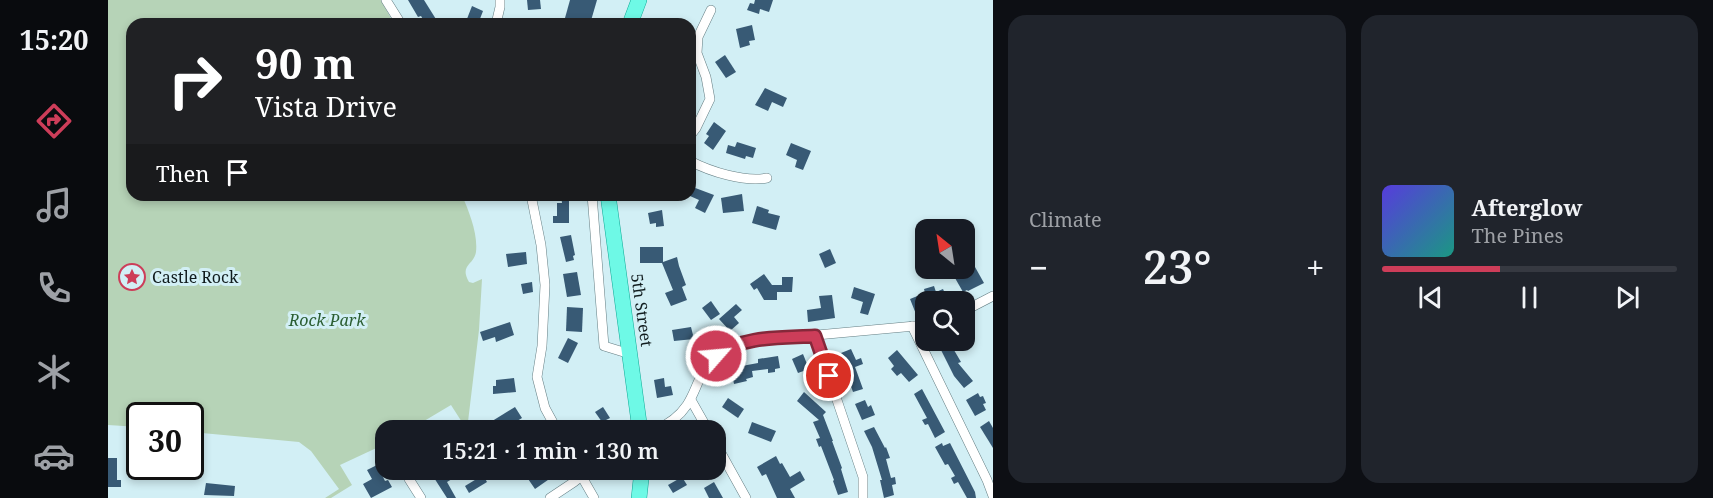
<!DOCTYPE html>
<meta charset="utf-8">
<style>
body{margin:0;font-family:"Noto Serif",serif;background:#20242c;color:#f1f3f6;height:100vh;display:flex;flex-direction:column;font-size:22px;white-space:nowrap}
*{box-sizing:border-box;margin:0}
p{font-size:20px;color:#9ea1a6}
.icon{flex:none;width:33px;height:33px;fill:none;stroke:currentColor;stroke-width:2;stroke-linecap:round;stroke-linejoin:round}
.map{position:relative;flex:1;overflow:hidden}
.drawer{display:flex;flex-direction:column;gap:15px;padding:15px;background:#0d0f14;width:720px}
.drawer>*{flex:none}
.guide{position:absolute;left:18px;top:18px;width:570px;height:183px;border-radius:18px;box-shadow:0 3px 9px #0003;background:#202124;color:#fff;overflow:hidden}
.needle{width:39px;rotate:330deg}
.buttons{position:absolute;left:807px;top:219px;display:grid;gap:12px}
.buttons a{display:grid;place-items:center;width:60px;height:60px;border-radius:12px;background:#171b24;box-shadow:0 3px 9px #0003;font-size:30px}
.speed{position:absolute;left:18px;top:402px;display:flex;gap:12px;font-size:30px;font-weight:700;text-align:center}
.speed>*{display:grid;place-content:center;width:78px;height:78px;border-radius:50%;background:#171b24;box-shadow:0 3px 9px #0003;line-height:1}
.speed .limit{border:3px solid #111;border-radius:9px;background:#fff;color:#111}
.pin{position:absolute;display:grid;place-items:center;width:51px;height:51px;color:#fff;margin:-26px;border:3px solid #fff;border-radius:50%;box-shadow:0 2px 6px #0007}
.me{position:absolute;width:66px;margin:-33px;rotate:63deg;stroke-linejoin:round;filter:drop-shadow(0 0 4px #0008)}
.turn{display:flex;align-items:center;gap:21px;height:126px;padding:0 30px;font-size:27px}
.turn .icon{width:78px;height:78px;stroke-width:2.5}
.turn b{display:block;font-size:42px;line-height:51px}
.then{display:flex;align-items:center;height:57px;padding:0 30px;background:#0003;gap:12px;font-size:22px}
.big{font-size:45px;font-weight:600;line-height:1.1}
.drawer .widget{flex:1;display:flex;flex-direction:column;justify-content:center;gap:9px;min-width:0;padding:0 21px;border-radius:18px;background:#20242c}
.song{display:flex;align-items:center;gap:18px}
.cover{width:72px;height:72px;border-radius:9px;background:linear-gradient(135deg,hsl(250 70% 55%),hsl(170 70% 35%))}
.played{height:6px;border-radius:3px;background:linear-gradient(90deg,#cd3d59 40%,#363941 40%)}
.keys{display:flex;justify-content:space-around;direction:ltr}
.heat{display:flex;justify-content:space-between;align-items:center;font-size:33px;direction:ltr}
.drawer .tiles{flex:1;display:grid;gap:15px;grid-template-columns:repeat(2,1fr)}
.trip{position:absolute;left:267px;top:420px;width:351px;height:60px;border-radius:18px;background:#171b24;box-shadow:0 3px 9px #0003;font-weight:600;line-height:60px;text-align:center}
main{display:flex;flex:1;min-height:0}
.tabs{display:flex;flex-direction:column;width:108px;justify-content:space-around;align-items:center;background:#090b0e;color:#9ea1a6}
.tabs .icon{width:42px;height:42px}
.tabs .selected{color:#cd3d59}
.tabs b{font-size:27px;color:#f1f3f6}
.map>svg:first-child{display:block}
.green{fill:#b6d3b7}
.building{fill:#385a75}
.lines{fill:none;stroke-linecap:round;stroke-linejoin:round}
.street-casing{stroke:#647e83;stroke-width:10}
.primary-casing{stroke:#0ea995;stroke-width:16}
.street{stroke:#fff;stroke-width:9}
.primary{stroke:#6ef9e6;stroke-width:15}
.route-casing{stroke:#85283a;stroke-width:15}
.route{stroke:#cd3d59;stroke-width:10}
.labels{text-anchor:middle;stroke-width:6;stroke-linejoin:round;paint-order:stroke}
.poi-label{font-size:16px;fill:#101b1d;stroke:#d2eff5;text-anchor:start}
.street-label{font-size:16px;fill:#101b1d;stroke:#d2eff5}
.park-label{font-size:16px;font-style:italic;fill:#2b5e32;stroke:#d2eff5}
</style>
<main>
<nav class="tabs">
<b>15:20</b>
<svg class="icon selected" aria-label="directions" viewBox="0 0 24 24"><path d="M12 3l9 9-9 9-9-9zM9 14v-3h6M13 9l2 2-2 2"/></svg>
<svg class="icon" aria-label="music" viewBox="0 0 24 24"><path d="M9 18V5l10-2v13"/><circle cx="6" cy="18" r="3"/><circle cx="16" cy="16" r="3"/></svg>
<svg class="icon" aria-label="phone" viewBox="0 0 24 24"><path d="M5 4h4l2 5-3 2q2 4 5 5l2-3 5 2v4C11 20 4 13 5 4z"/></svg>
<svg class="icon" aria-label="climate" viewBox="0 0 24 24"><path d="M12 3v18M4 7l16 10M4 17L20 7"/></svg>
<svg class="icon" aria-label="car" viewBox="0 0 24 24"><path d="M5 17H2v-5l4-1 3-4h7l3 4 3 1v5h-3M9 17h6M6 11h13"/><circle cx="7" cy="17" r="2"/><circle cx="17" cy="17" r="2"/></svg>
</nav>
<div class="map">
<svg width="885" height="498" viewBox="0 0 885 498">
<rect width="100%" height="100%" fill="#d2eff5"/>
<path class="green" d="M0 0H273L286 24H24V195H354C361 212 370 233 368 252 366 265 351 265 361 282L365 283 374 279 371 330 359 430 343 405 301 430H278L277 444 232 465 244 485 223 498H217L231 489 203 451 191 442 83 432 82 416H32L31 427 0 425Z"/>
<g class="building">
<path d="M300 0H316L331 24H315L317 23 313 16 310 17Z"/>
<path d="M419 0H432L433 9 420 10Z"/>
<path d="M462 0H489L482 24 457 18Z"/>
<path d="M647 0H665L661 12 652 9 651 14 639 10 642 3 646 4Z"/>
<path d="M364 6 375 11 370 24H357Z"/>
<path d="M644 25 647 40 641 41 642 45 632 48 628 29Z"/>
<path d="M617 55 628 72 618 78 607 62Z"/>
<path d="M657 88 679 98 675 107 664 102 660 111 647 105Z"/>
<path d="M606 122 618 131 605 150 596 143 601 136 598 134Z"/>
<path d="M629 142 648 148 645 158 638 156 637 159 618 153 620 145 627 147Z"/>
<path d="M683 143 703 151 695 170 687 167 689 160 678 155Z"/>
<path d="M582 186 606 195 597 213 587 208 591 200 582 196Z"/>
<path d="M634 194 636 211 615 213 613 198Z"/>
<path d="M453 195H461V223H445V216H449V203H454Z"/>
<path d="M649 206 661 210 660 213 672 216 668 230 644 223Z"/>
<path d="M554 210 556 226 548 227V223L542 224 540 213Z"/>
<path d="M463 235 467 255 465 256 466 260 458 262 452 237Z"/>
<path d="M532 247H555V262L569 257 571 266 578 285 574 287 579 300 563 306 557 293 565 290 554 263H532Z"/>
<path d="M722 249 728 263 717 268 711 254Z"/>
<path d="M418 252 419 264 400 267 398 254Z"/>
<path d="M867 267 876 283 860 291 859 290 855 292 847 278Z"/>
<path d="M469 272 473 295 459 297 455 274Z"/>
<path d="M656 274 664 285H674V277H685L684 292H669V300H656L649 288 646 290 642 284Z"/>
<path d="M424 282 425 292 415 294 413 284Z"/>
<path d="M826 286 828 292 835 289 839 298 831 302H818V311L808 314 802 299 817 293 816 289Z"/>
<path d="M746 287 767 294 760 315 752 313 755 302 743 298Z"/>
<path d="M724 295 727 318 700 322 699 310 713 308 711 296Z"/>
<path d="M603 301 612 314 603 320 594 308Z"/>
<path d="M628 304 634 310 626 317 631 323 622 331 611 319Z"/>
<path d="M459 307 475 308 474 332 458 331Z"/>
<path d="M402 322 406 335 388 342 387 337 375 341 372 332Z"/>
<path d="M583 327 586 339 566 341 564 330Z"/>
<path d="M460 338 470 343 460 363 450 358Z"/>
<path d="M843 345 853 362 850 363 865 381 856 388 846 376 833 350Z"/>
<path d="M743 349 748 360 753 358 755 364 747 367 755 389 745 392 740 378 743 377 733 353Z"/>
<path d="M789 350 810 375 801 382 793 373 789 376 783 369 786 366 780 358Z"/>
<path d="M695 354 701 369 690 373 684 359Z"/>
<path d="M670 356 672 368 667 369V372L660 373V369L644 371 645 377 638 379 639 381 626 384 623 368 650 363V359Z"/>
<path d="M406 378 408 392 385 394V386H388V380Z"/>
<path d="M556 378 557 387 563 386 565 395 549 398 546 380Z"/>
<path d="M814 389 837 432 827 438 820 424 817 425 814 420 819 418 806 394Z"/>
<path d="M696 392 718 412 715 415 725 441H724L734 468 733 469 740 492 730 495 725 481 726 480 713 446 711 447 708 439 712 438 705 422 711 420 689 401Z"/>
<path d="M870 393 872 397 875 396 878 403 875 404 878 410 867 416 858 400Z"/>
<path d="M620 398 636 409 630 418 614 407Z"/>
<path d="M757 400 760 407 763 405 767 415 754 420 747 404Z"/>
<path d="M407 407 414 418 394 430H386L381 423Z"/>
<path d="M495 407 502 418 494 422 487 412Z"/>
<path d="M881 421 885 428V448L872 427Z"/>
<path d="M644 422 668 431 663 442 640 433Z"/>
<path d="M766 427 777 448 778 447 782 458 778 459 783 478 787 477 788 484 784 485 786 495 776 498 772 480H774L764 447 756 431Z"/>
<path d="M834 443 835 446 842 443 867 492 868 498H859L850 482 846 484 843 478 847 476 840 464 837 465 827 447Z"/>
<path d="M668 456 672 464 674 463 682 477 692 471 697 480 682 489 687 498H669L658 474 654 476 649 467Z"/>
<path d="M0 458H9V480H13V487H0Z"/>
<path d="M269 465 277 481 280 480 284 487 263 498 255 484 264 479 259 470Z"/>
<path d="M321 470H346L349 476 339 482 348 498H339Z"/>
<path d="M414 470H444L447 475 427 489Z"/>
<path d="M375 475 379 482 361 493 357 486Z"/>
<path d="M574 477 579 485 565 493 560 485Z"/>
<path d="M606 482 615 498H601L596 488Z"/>
<path d="M98 483 127 486 126 496 96 495Z"/>
</g>
<g class="lines">
<defs>
<g id="street">
<path d="M278 0 293 24"/>
<path d="M388 24 392 7V0"/>
<path d="M582 136 588 128 602 99 598 77 589 53 590 37 603 10"/>
<path d="M582 161C603 172 636 182 659 178"/>
<path d="M423 195 433 245 437 285 434 346 429 377 437 408 449 430"/>
<path d="M484 195 496 346 522 354"/>
<path d="M856 311 885 296"/>
<path d="M804 326 879 480 885 496"/>
<path d="M707 335 755 477V498"/>
<path d="M583 400 600 430"/>
<path d="M547 430C559 425 571 417 579 405 585 396 588 386 593 376 606 352 628 343 654 340L818 325"/>
<path d="M608 444 638 498"/>
<path d="M470 470 486 498"/>
<path d="M301 479 313 498"/>
<path d="M442 498 466 482 481 470"/>
</g>
<g id="primary">
<path d="M522 24 531 0"/>
<path d="M500 195 532 430"/>
<path d="M531 498 534 470"/>
</g>
</defs>
<use href="#street" class="street-casing"/>
<use href="#primary" class="primary-casing"/>
<use href="#street" class="street"/>
<use href="#primary" class="primary"/>
</g>
<g class="lines">
<defs>
<path id="route" d="M608 356C634 335 676 338 707 336L721 376"/>
</defs>
<use href="#route" class="route-casing"/>
<use href="#route" class="route"/>
</g>
<defs>
<symbol id="sight-ring" viewBox="-11 -11 22 22"><circle r="9.5" fill="#d2eff5" stroke="#cd3d59" stroke-width="1.5"/><path d="M0-6L1.8-2.2L6-1.7L2.9 1.2L3.7 5.4L0 3.3L-3.7 5.4L-2.9 1.2L-6-1.7L-1.8-2.2Z" fill="#cd3d59"/></symbol>
</defs>
<g fill-rule="evenodd">
<use href="#sight-ring" x="9" y="262" width="30" height="30"/>
</g>
<g class="labels">
<g class="poi-label">
<text x="44" y="283">Castle Rock</text>
</g>
<g class="street-label">
<text transform="translate(534 310) rotate(82)" y="6">5th Street</text>
</g>
<g class="park-label">
<text x="219" y="326">Rock Park</text>
</g>
</g>
</svg>
<div class="buttons">
<a><svg class="needle" viewBox="-14 -14 28 28"><path d="M0-13l5 13h-10z" fill="#e53935"/><path d="M0 13l5-13h-10z" fill="#9ea1a6"/></svg></a>
<a><svg class="icon" aria-label="search" viewBox="0 0 24 24"><circle cx="10" cy="10" r="6"/><path d="M15 15l6 6"/></svg></a>
</div>
<div class="speed"><div class="limit">30</div></div>
<div class="pin" style="left:721px;top:376px;background:#d93025"><svg class="icon" aria-label="arrive" viewBox="0 0 24 24"><path d="M6 21V4h12l-3 4 3 4H6"/></svg></div>
<svg class="me" style="left:608px;top:356px" viewBox="-20 -20 40 40"><circle r="17" fill="#cd3d59" stroke="#fff" stroke-width="3"/><path d="M0-11L8 9 0 5-8 9z" fill="#fff"/></svg>
<div class="trip">15:21 · 1 min · 130 m</div>
<div class="guide">
<div class="turn"><svg class="icon" aria-label="right" viewBox="0 0 24 24"><path d="M7 20v-9h11M14 6l5 5-5 5"/></svg><div><b>90 m</b>Vista Drive</div></div>
<div class="then">Then<svg class="icon" aria-label="arrive" viewBox="0 0 24 24"><path d="M6 21V4h12l-3 4 3 4H6"/></svg></div>
</div>
</div>
<section class="drawer">
<div class="tiles">
<div class="widget"><p>Climate</p>
<div class="heat"><a>−</a><b class="big">23°</b><a>+</a></div>
</div>
<div class="widget">
<div class="song"><i class="cover"></i><div><b>Afterglow</b><p>The Pines</p></div></div>
<div class="played"></div>
<div class="keys"><svg class="icon" aria-label="previous" viewBox="0 0 24 24"><path d="M18 5L8 12l10 7zM5 5v14"/></svg><svg class="icon" aria-label="pause" viewBox="0 0 24 24"><path d="M8 5v14M16 5v14"/></svg><svg class="icon" aria-label="next" viewBox="0 0 24 24"><path d="M6 5l10 7-10 7zM19 5v14"/></svg></div>
</div>
</div>
</section>
</main>
